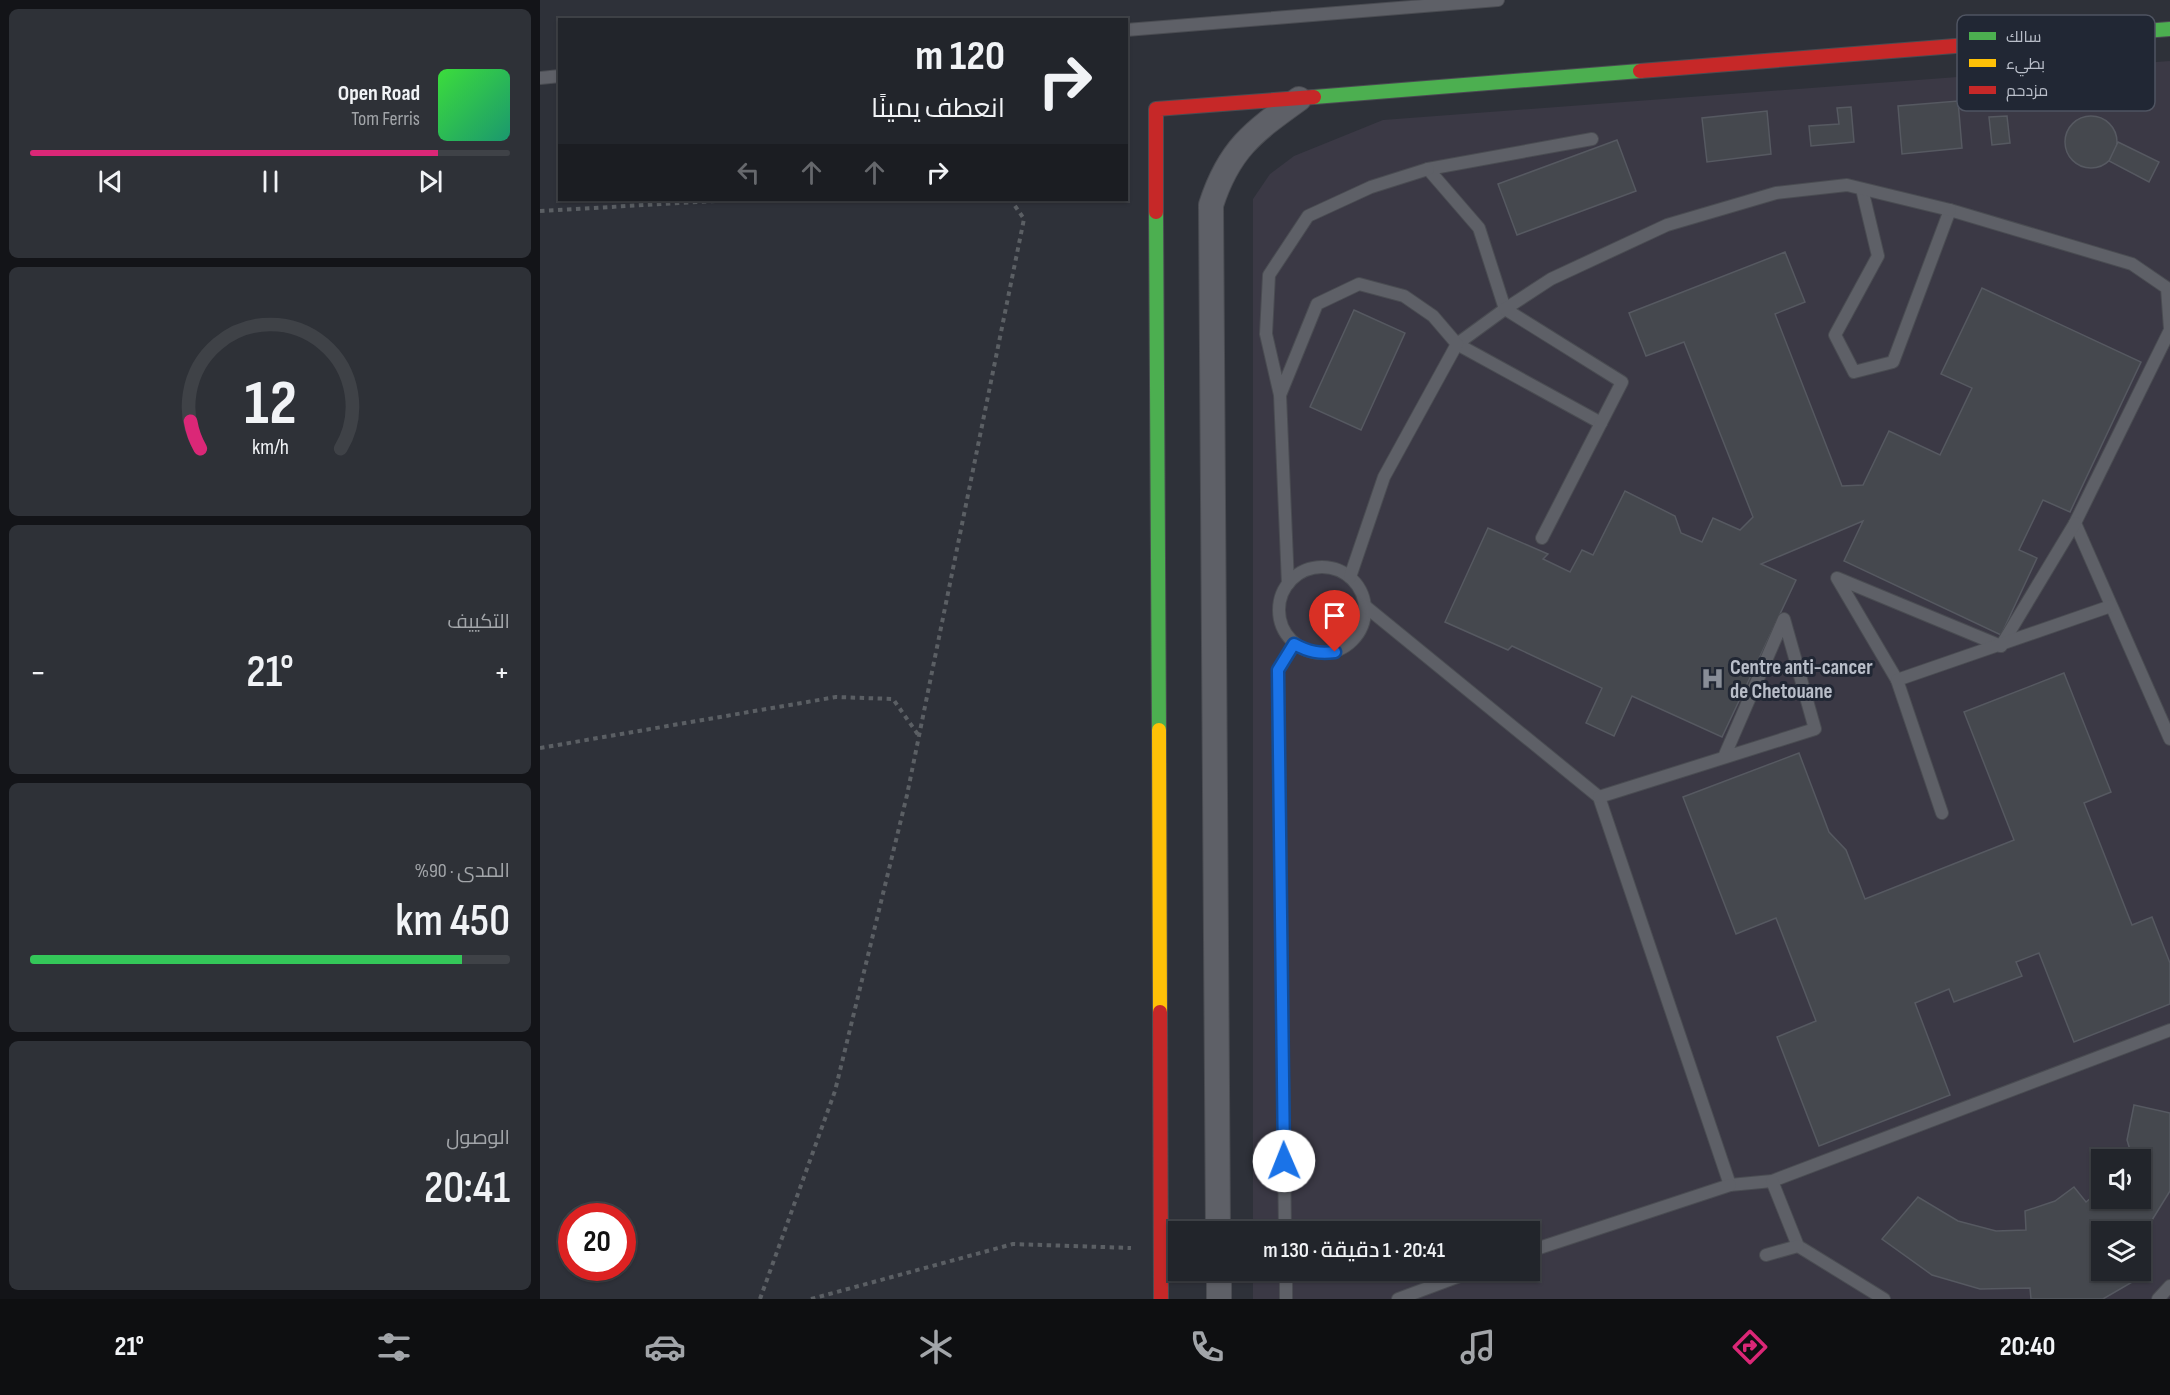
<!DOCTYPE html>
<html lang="ar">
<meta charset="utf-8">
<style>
body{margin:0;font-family:"Sofia Sans Condensed",Cairo,sans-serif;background:#2e3137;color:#f1f3f6;direction:rtl;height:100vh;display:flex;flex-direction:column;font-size:22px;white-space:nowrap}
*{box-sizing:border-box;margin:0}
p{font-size:20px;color:#a2a5a9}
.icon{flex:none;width:33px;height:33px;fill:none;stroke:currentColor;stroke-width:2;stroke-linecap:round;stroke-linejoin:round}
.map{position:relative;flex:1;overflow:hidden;direction:ltr}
.sheet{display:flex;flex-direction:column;gap:9px;padding:9px;background:#131418;width:540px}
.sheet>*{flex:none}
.banner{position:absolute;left:18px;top:18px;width:570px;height:183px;border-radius:0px;box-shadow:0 2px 4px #0004,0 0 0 2px #3f4247;direction:rtl;background:#22252b;color:#f1f3f6;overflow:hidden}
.buttons{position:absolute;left:1551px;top:1149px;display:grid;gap:12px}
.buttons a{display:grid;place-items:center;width:60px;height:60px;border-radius:0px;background:#22252b;box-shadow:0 2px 4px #0004,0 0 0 2px #3f4247;font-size:30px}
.speed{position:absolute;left:18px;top:1203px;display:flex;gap:12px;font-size:30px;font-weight:700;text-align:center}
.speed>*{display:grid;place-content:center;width:78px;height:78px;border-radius:50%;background:#22252b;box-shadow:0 2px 4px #0004,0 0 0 2px #3f4247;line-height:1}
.speed .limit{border:9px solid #d22;background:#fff;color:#111}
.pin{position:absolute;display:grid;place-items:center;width:51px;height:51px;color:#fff;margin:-62px -26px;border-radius:50% 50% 50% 0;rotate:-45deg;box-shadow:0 0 6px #0007}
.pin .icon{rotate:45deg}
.me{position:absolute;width:66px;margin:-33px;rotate:359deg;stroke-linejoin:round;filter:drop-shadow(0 0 4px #0008)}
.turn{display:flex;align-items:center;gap:21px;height:126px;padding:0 24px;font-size:27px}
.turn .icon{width:78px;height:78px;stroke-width:2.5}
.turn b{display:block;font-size:42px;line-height:51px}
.lanes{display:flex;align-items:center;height:57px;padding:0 24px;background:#0003;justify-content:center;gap:30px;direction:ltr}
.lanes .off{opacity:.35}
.big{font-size:45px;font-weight:600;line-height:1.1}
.sheet .card{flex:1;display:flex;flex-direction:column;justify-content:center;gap:9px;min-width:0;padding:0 21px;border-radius:9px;background:#2e3137}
.sheet .dial{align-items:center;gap:0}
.dial svg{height:156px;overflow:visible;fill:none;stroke:#3f4247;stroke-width:7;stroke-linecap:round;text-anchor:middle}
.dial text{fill:#f1f3f6;stroke:none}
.song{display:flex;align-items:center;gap:18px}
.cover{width:72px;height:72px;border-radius:9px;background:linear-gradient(135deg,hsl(120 70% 55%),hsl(160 70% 35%))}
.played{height:6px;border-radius:3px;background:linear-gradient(90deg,#db2777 85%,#3f4247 85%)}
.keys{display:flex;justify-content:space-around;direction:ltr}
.heat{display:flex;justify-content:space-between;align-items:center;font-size:33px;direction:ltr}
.charge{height:9px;border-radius:4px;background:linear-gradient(90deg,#34c759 90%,#3f4247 0)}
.trip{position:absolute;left:628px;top:1221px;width:372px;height:60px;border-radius:0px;background:#22252b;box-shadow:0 2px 4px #0004,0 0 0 2px #3f4247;font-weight:600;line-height:60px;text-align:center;direction:rtl}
.dock{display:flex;height:96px;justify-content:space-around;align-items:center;background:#0e0f11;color:#a2a5a9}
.dock .icon{width:42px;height:42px}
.dock .on{color:#db2777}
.dock b{font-size:27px;color:#f1f3f6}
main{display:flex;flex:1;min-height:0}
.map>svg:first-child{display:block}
.medical{fill:#3b3945;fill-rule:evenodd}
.building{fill:#45484e;stroke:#565961;stroke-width:1.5}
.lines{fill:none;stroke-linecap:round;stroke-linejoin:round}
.lane-casing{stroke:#4a4c52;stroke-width:14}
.street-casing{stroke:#4a4c52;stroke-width:26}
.fast-casing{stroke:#4a4c52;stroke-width:16}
.slow-casing{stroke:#4a4c52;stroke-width:16}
.jam-casing{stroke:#4a4c52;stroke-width:16}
.path{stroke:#5b5f64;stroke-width:4;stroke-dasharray:4.5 4.5;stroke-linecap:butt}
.lane{stroke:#5e6067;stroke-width:12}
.street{stroke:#5e6067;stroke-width:24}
.fast{stroke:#4caf50;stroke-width:14}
.slow{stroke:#ffc107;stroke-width:14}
.jam{stroke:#c62828;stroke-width:14}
.route-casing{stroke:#114b97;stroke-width:15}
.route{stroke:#1a73e8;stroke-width:10}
.labels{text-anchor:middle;stroke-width:6;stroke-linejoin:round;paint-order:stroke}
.poi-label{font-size:21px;font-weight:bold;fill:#b9bec9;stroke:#212734;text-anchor:start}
.key{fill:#212734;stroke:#4f5461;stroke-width:1.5}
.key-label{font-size:16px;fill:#b9bec9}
</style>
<main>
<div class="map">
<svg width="1630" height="1299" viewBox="0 0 1630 1299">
<rect width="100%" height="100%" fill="#2e3139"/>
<path class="medical" d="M1630 61V1299H713V1271L990 1270V1232L713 1231V199L730 174 754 156 843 120ZM1562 1160H1600V1198H1562ZM1562 1232H1600V1270H1562Z"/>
<g class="building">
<path d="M1418 101 1422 148 1362 154 1358 106Z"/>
<path d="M1311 107 1314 142 1271 146 1269 126 1299 124 1297 108Z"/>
<path d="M1227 111 1231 154 1167 162 1162 118Z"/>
<circle cx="1551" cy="142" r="26"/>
<path d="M1467 116 1470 143 1452 145 1449 117Z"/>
<path d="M1077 140 1096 191 977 235 958 184Z"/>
<path d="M1578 142 1619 162 1609 182 1569 161Z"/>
<path d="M1245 252 1265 302 1235 314 1302 486 1323 485 1349 431 1400 455 1432 388 1401 374 1442 288 1601 362 1530 512 1503 500 1479 550 1497 558 1461 635 1304 561 1323 521 1221 564 1256 580 1182 737 1092 696 1074 736 1046 723 1062 688 972 646 968 650 905 622 948 528 1008 554 1003 559 1030 572 1042 550 1053 555 1085 491 1135 516 1141 533 1162 542 1173 518 1200 530 1213 517 1144 342 1106 356 1089 313Z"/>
<path d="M814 310 865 333 821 430 770 407Z"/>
<path d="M1524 673 1571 792 1544 803 1592 925 1612 917 1630 963V1004L1534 1042 1499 953 1476 962 1482 976 1414 1002 1409 989 1375 1003 1410 1095 1279 1146 1237 1037 1276 1021 1236 918 1196 934 1143 797 1259 753 1289 832 1306 850 1325 899 1474 840 1424 712Z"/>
<path d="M1594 1105 1630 1113V1191L1609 1225 1600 1233 1562 1232V1270H1588L1594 1281 1563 1299H1491L1490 1288 1440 1289 1392 1275 1342 1239 1378 1197 1418 1221 1456 1231 1486 1230 1485 1211 1515 1201 1534 1187 1546 1202 1562 1189V1198H1600V1160H1584L1590 1150 1587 1140Z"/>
</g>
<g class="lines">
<defs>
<g id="lane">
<path d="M586 30 958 0"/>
<path d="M0 78 20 76"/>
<path d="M1052 139 888 169 939 228 965 309 917 344 1061 423"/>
<path d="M1322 189 1338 256 1295 335 1314 372 1353 362 1410 210 1592 264 1627 288 1630 329"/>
<path d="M1630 330 1535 523 1630 739"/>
<path d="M740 395 748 584"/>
<path d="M1002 538 1082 382 965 309 1011 279 1127 225 1236 193 1307 185 1410 210"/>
<circle cx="782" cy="610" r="43"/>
<path d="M810 577 844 477 917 344 893 316 864 296 819 284 777 304 740 395 726 334 729 275 768 216 831 187 888 169"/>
<path d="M825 606 1059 797 1190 1185 1232 1181 1630 1030"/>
<path d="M1461 646 1535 523"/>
<path d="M1357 680 1297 578 1461 646"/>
<path d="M1059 797 1275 729 1244 619 1184 757"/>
<path d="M1402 813 1357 680 1571 606"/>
<path d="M1232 1181 1258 1246 1344 1299"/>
<path d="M745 1232 738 670 754 644"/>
<path d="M990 1251 1190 1185"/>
<path d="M1226 1255 1258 1246"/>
<path d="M746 1270V1299"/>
<path d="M858 1299 936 1270"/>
<path d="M1618 1299 1630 1286"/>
</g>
<g id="street">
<path d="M678 1232 671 205C689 149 713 132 759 99"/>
<path d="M679 1270V1299"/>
</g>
<g id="fast">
<path d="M1453 43 1630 29"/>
<path d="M774 97 1100 71"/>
<path d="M616 212 619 730"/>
</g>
<path id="slow" d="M619 730 620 1012"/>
<g id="jam">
<path d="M1100 71 1453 43"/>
<path d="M616 212V109L774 97"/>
<path d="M620 1012 621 1299"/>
</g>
</defs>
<use href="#lane" class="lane-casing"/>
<use href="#street" class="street-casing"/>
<use href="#fast" class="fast-casing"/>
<use href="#slow" class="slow-casing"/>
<use href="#jam" class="jam-casing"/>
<g class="path">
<path d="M0 211 192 200"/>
<path d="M0 748 296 697 353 699 379 736"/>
<path d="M220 1299 295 1091 367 795 484 219 471 200"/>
<path d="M271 1299 473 1244 591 1248"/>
</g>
<use href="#lane" class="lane"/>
<use href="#street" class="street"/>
<use href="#fast" class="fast"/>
<use href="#slow" class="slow"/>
<use href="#jam" class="jam"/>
</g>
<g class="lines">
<defs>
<path id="route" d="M744 1161 738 670 754 644C769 652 779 654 795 652"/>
</defs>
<use href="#route" class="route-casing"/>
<use href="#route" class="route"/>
</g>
<defs>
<symbol id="hospital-bare" viewBox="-9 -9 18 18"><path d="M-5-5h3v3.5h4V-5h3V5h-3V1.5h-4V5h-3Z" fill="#888d97" stroke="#212734" stroke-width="2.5" paint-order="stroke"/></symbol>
</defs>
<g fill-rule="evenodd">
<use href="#hospital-bare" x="1156" y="662" width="33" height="33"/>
</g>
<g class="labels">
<g class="poi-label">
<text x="1190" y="674">Centre anti-cancer<tspan x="1190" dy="24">de Chetouane</tspan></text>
</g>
</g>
<rect x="1417" y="15" width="198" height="96" rx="9" class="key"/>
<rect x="1429" y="32" width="27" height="8" fill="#4caf50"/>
<rect x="1429" y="59" width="27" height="8" fill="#ffc107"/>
<rect x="1429" y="86" width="27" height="8" fill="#c62828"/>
<g class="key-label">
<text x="1466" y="42">سالك</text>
<text x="1466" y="69">بطيء</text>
<text x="1466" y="96">مزدحم</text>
</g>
</svg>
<div class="buttons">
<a><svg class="icon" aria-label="sound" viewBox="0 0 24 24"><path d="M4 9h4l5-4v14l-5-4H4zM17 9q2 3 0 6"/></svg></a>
<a><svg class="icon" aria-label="layers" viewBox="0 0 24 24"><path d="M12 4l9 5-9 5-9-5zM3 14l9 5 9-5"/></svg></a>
</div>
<div class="speed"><div class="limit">20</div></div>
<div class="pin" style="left:795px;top:652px;background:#d93025"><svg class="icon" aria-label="arrive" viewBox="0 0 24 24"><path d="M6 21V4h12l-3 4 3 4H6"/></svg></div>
<svg class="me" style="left:744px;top:1161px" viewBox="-20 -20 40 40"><circle r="19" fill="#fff"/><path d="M0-13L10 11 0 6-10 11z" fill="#1a73e8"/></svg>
<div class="trip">20:41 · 1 دقيقة · 130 m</div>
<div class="banner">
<div class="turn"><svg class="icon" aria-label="right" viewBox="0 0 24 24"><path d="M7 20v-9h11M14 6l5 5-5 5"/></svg><div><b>120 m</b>انعطف يمينًا</div></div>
<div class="lanes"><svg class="icon off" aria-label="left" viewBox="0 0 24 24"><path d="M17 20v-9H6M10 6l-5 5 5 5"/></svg><svg class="icon off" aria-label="ahead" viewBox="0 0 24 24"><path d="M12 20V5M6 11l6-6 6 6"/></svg><svg class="icon off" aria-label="ahead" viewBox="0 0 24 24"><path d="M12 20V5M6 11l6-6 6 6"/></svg><svg class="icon" aria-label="right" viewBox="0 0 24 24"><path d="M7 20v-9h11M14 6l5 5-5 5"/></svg></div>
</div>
</div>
<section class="sheet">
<div class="card">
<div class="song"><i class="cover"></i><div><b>Open Road</b><p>Tom Ferris</p></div></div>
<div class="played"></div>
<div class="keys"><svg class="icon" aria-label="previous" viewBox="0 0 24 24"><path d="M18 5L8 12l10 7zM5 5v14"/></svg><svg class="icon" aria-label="pause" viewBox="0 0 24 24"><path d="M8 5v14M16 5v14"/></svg><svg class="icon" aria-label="next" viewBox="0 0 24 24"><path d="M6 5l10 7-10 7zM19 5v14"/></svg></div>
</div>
<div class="card dial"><svg viewBox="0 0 100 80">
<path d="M14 69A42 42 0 1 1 86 69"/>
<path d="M14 69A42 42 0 0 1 9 55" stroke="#db2777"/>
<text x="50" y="56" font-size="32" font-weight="700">12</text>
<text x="50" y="72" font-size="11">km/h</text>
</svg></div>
<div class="card"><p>التكييف</p>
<div class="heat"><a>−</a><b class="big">21°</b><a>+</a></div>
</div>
<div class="card"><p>المدى · 90%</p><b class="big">450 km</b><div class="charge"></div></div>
<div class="card"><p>الوصول</p><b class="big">20:41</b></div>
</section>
</main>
<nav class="dock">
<b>20:40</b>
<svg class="icon on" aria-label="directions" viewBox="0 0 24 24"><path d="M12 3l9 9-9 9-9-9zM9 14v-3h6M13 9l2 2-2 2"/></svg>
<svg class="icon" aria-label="music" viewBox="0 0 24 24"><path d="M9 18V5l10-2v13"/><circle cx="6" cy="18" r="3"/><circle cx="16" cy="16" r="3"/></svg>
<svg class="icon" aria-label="phone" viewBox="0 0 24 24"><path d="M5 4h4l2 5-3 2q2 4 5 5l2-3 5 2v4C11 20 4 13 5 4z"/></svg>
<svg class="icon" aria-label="climate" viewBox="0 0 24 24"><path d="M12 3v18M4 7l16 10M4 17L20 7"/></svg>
<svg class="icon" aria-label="car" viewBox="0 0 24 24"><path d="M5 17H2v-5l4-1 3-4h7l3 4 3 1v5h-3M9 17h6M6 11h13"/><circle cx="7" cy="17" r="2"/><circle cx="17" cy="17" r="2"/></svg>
<svg class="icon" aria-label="filters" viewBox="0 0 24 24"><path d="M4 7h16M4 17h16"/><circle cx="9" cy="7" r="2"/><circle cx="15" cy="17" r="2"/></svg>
<b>21°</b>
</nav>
